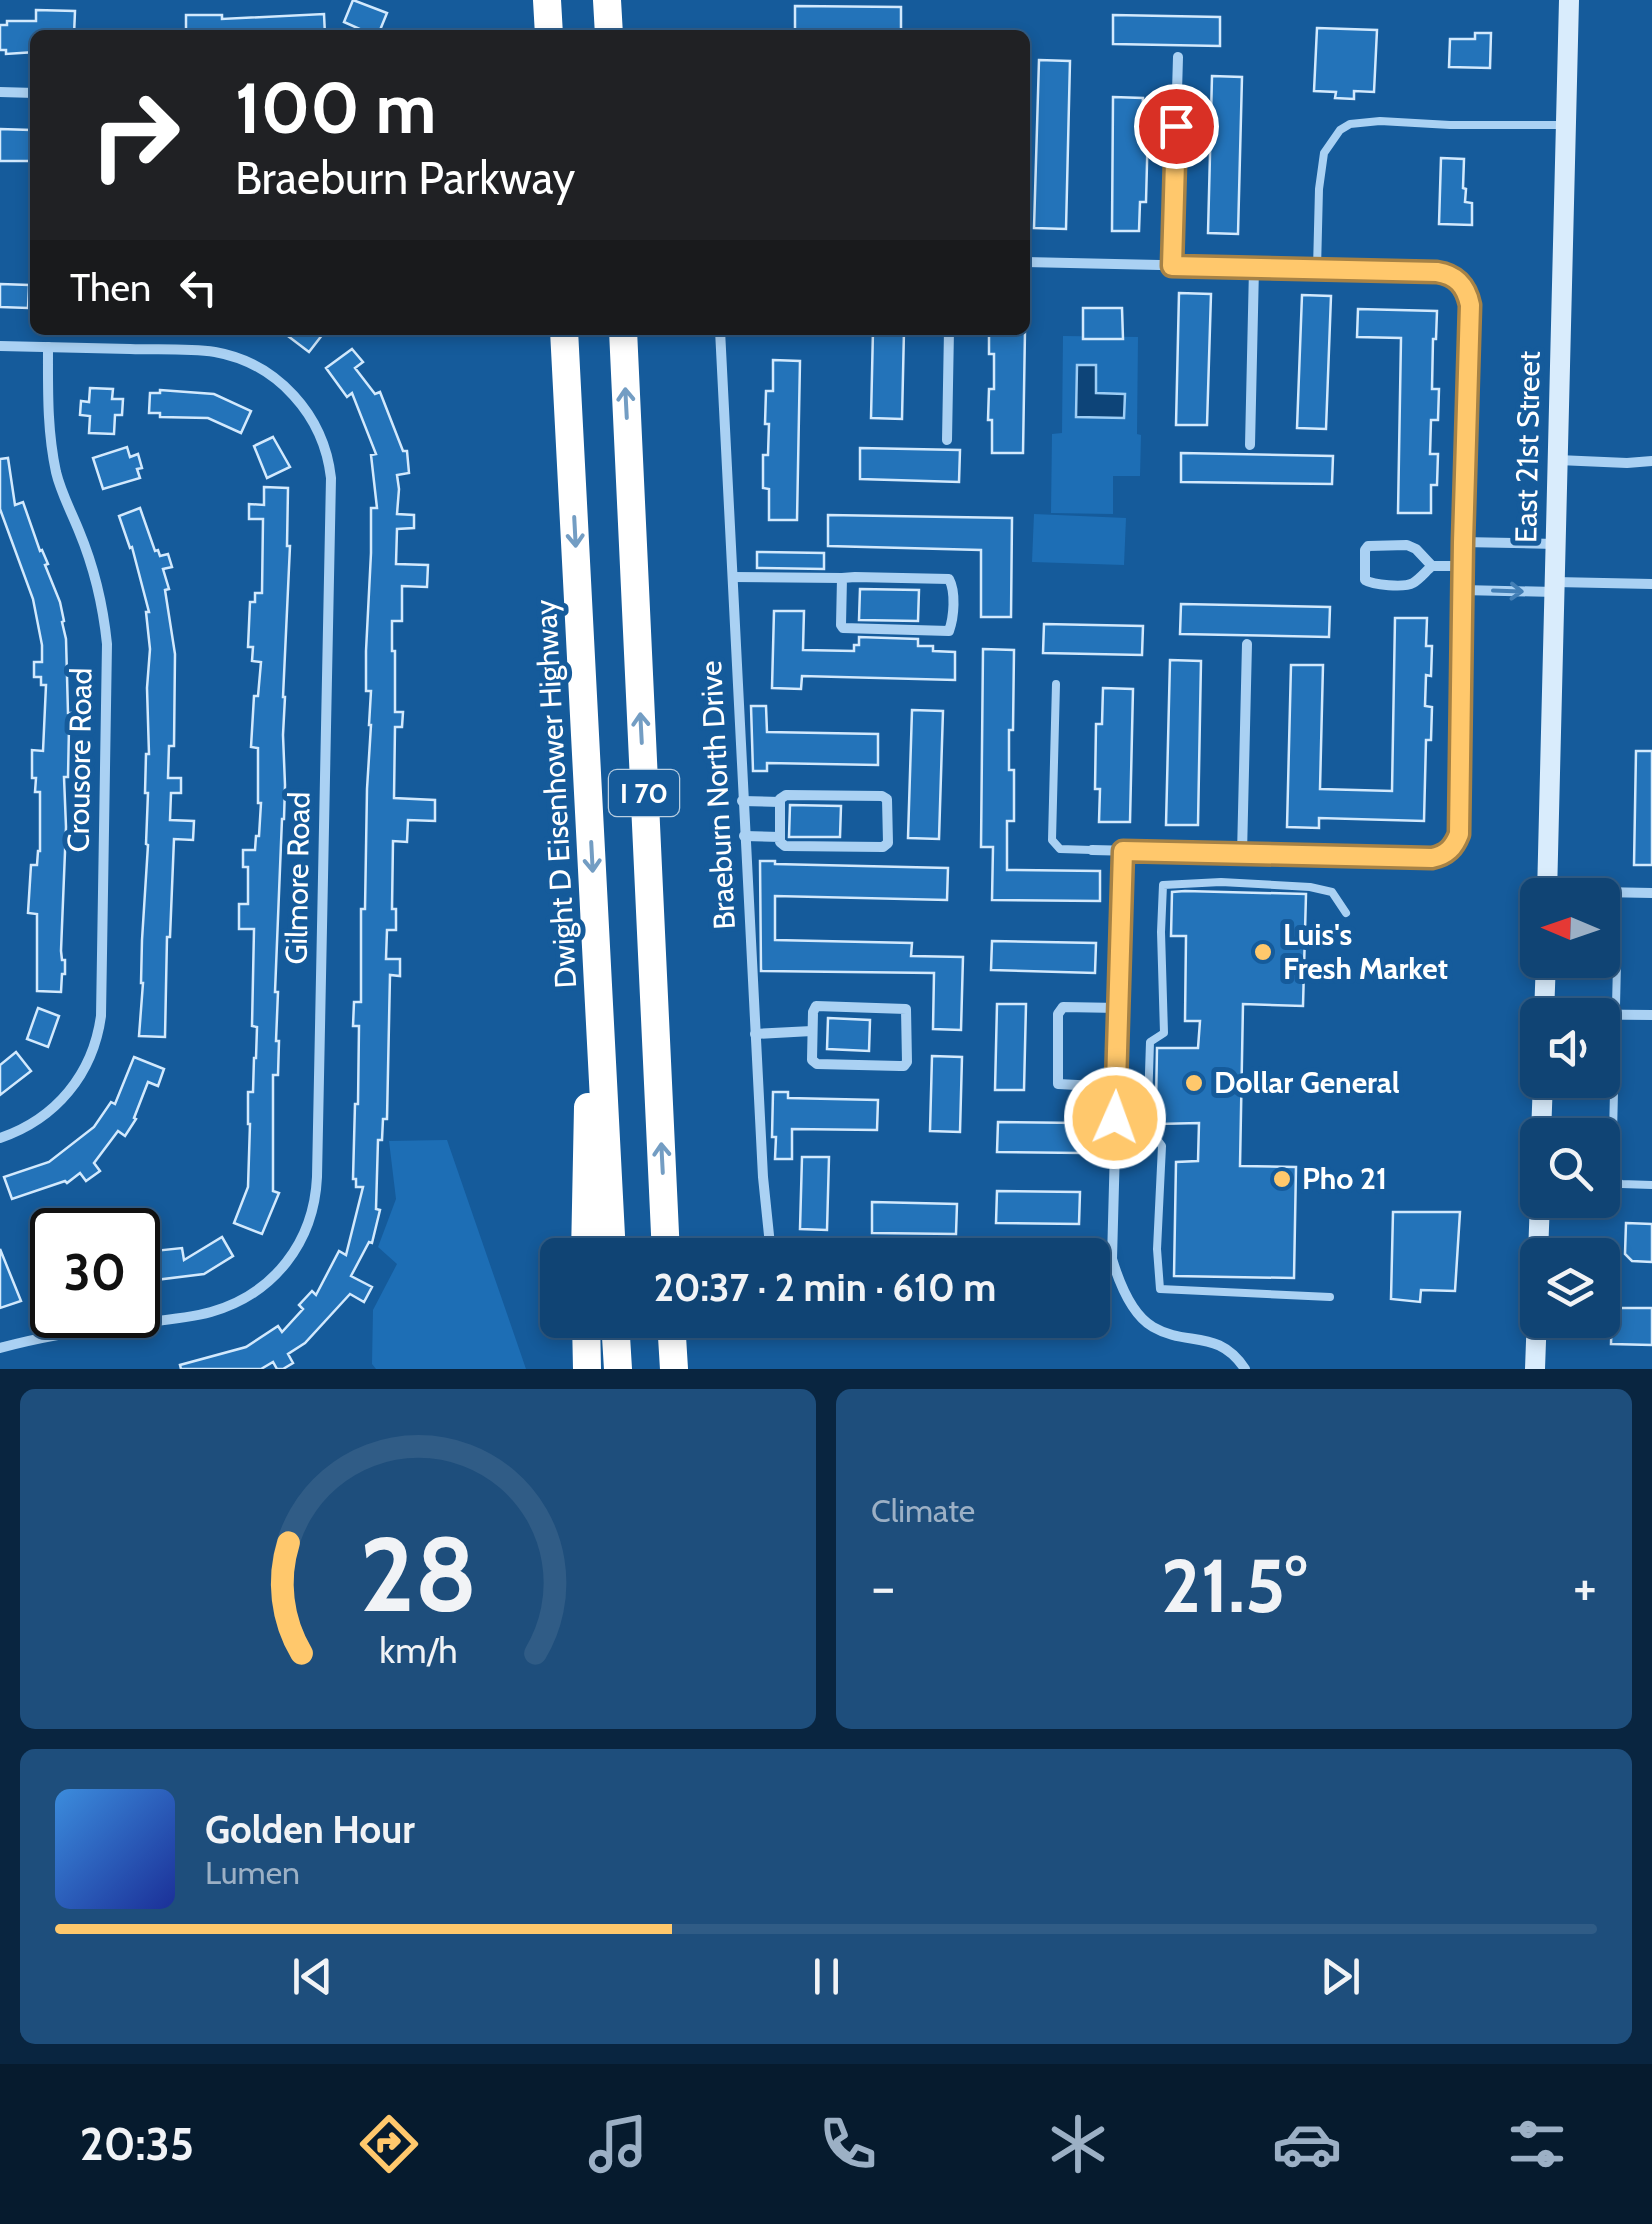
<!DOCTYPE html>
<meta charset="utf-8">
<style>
body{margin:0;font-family:Cabin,sans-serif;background:#1e4e7c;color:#f1f3f6;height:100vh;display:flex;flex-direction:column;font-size:38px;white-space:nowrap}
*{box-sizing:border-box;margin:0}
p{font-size:32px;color:#9cb0c5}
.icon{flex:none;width:55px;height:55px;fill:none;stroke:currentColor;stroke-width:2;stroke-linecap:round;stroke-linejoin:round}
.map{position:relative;height:1369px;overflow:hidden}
.sheet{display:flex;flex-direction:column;gap:20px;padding:20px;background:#092540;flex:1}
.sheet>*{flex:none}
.guide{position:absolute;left:30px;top:30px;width:1000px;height:305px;border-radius:15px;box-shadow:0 5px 15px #0003,0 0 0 2px #305c86;background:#202124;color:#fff;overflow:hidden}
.needle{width:65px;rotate:272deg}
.fabs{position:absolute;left:1520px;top:878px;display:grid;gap:20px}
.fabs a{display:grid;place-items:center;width:100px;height:100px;border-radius:15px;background:#104474;box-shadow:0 5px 15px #0003,0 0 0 2px #305c86;font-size:50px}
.speed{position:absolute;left:30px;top:1208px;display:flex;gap:20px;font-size:50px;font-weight:700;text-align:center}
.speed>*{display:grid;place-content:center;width:130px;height:130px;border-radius:50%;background:#104474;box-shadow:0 5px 15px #0003,0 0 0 2px #305c86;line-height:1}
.speed .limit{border:5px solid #111;border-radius:15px;background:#fff;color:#111}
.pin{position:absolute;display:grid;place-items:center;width:85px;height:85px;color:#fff;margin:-42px;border:5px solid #fff;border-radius:50%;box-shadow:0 2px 10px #0007}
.me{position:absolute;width:110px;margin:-55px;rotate:2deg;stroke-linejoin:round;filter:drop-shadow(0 0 8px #0008)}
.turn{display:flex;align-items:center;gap:35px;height:210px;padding:0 40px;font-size:45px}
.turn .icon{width:130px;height:130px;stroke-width:2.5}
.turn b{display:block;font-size:70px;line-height:85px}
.then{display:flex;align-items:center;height:95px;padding:0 40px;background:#0003;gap:20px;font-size:38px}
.big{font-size:75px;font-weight:800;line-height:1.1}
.sheet .tile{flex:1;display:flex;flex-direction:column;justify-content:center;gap:15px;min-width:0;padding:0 35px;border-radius:15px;background:#1e4e7c}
.sheet .dial{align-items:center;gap:0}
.dial svg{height:260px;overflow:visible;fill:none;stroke:#305c86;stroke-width:7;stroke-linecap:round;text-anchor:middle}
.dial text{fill:#f1f3f6;stroke:none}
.song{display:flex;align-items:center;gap:30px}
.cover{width:120px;height:120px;border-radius:15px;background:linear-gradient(135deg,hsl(210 70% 55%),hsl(230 70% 35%))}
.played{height:10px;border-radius:5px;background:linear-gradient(90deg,#ffc86c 40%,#305c86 40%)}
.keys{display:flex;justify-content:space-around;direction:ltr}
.heat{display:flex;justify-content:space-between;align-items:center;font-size:55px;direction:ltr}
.sheet .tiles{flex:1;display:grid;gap:20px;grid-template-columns:1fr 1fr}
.tile:last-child{grid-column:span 2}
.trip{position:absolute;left:540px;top:1238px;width:570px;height:100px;border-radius:15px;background:#104474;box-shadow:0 5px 15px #0003,0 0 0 2px #305c86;font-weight:800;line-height:100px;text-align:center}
.menu{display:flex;height:160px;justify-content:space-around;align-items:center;background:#061b2e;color:#9cb0c5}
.menu .icon{width:70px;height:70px}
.menu .selected{color:#ffc86c}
.menu b{font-size:45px;color:#f1f3f6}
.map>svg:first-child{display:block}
.green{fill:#1d6eb5}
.water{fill:#0d4478;stroke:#9dcdf5;stroke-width:2.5}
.building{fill:#2373b9;stroke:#d2e9fd;stroke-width:2.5}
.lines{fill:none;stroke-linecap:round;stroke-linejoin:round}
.service{stroke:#aad1f3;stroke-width:8}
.minor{stroke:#aad1f3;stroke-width:10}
.secondary{stroke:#d9ecfc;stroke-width:20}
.motorway{stroke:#fff;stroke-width:28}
.oneway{stroke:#739dc3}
.oneway2{stroke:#427eb5}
.route-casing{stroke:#a68246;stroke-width:25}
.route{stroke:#ffc86c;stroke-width:18}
.poi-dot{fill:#ffc86c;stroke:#155b9b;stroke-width:4}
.labels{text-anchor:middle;stroke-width:10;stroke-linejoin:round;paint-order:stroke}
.shield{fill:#155b9b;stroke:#b9cee1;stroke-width:2.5}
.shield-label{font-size:28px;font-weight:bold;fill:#fff}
.street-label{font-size:30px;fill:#fff;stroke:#155b9b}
.poi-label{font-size:30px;font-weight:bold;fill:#fff;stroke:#155b9b;text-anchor:start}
</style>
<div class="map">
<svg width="1652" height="1369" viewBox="0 0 1652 1369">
<rect width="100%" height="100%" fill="#155b9b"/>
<g class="green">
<path d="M1063 336 1138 337 1137 434 1141 435 1140 476H1113V514L1051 513 1052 434 1062 433Z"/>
<path d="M1034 514 1126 518 1124 565 1032 562Z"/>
<path d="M446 1140H447L526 1369H376L372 1364 373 1310 397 1264 378 1247 396 1199 389 1141Z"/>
</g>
<path class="water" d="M1077 365H1096V393L1125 394 1124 418 1076 417Z"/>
<g class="building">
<path d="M353 0 387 13 378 35H357L360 29 344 22Z"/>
<path d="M795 6 901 7V35H795Z"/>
<path d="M36 10 75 11 74 35H35V52L6 54V50H0V25H7V21H36Z"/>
<path d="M324 14 325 35H186V15H222V19Z"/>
<path d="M1113 15 1220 17V46L1113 44Z"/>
<path d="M1317 28 1377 30 1374 92 1354 91V99L1335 98 1336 92 1314 91Z"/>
<path d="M1475 33H1491L1490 68 1449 67 1450 39H1475Z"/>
<path d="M1039 60 1070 61 1066 229 1034 228Z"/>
<path d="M1212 76 1242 77 1238 234 1208 233Z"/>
<path d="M1113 97 1143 98 1142 125H1148L1146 202H1140L1139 231H1112Z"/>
<path d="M0 129 31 130 30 161H0Z"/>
<path d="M1441 158 1464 159 1463 188 1466 189 1465 202 1472 203V225L1439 224Z"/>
<path d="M0 284 29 285 28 308 0 307Z"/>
<path d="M1179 293 1211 294 1207 425H1176Z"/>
<path d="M1302 295 1331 296 1326 429 1297 428Z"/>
<path d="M1083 308H1122L1123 339H1083Z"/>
<path d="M1358 309 1437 311 1436 339H1433L1432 389H1439L1438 420H1431L1430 454H1438L1437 485H1431V513H1398L1401 338 1357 337Z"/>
<path d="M280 330H326L309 352Z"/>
<path d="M873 330H904L902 419 871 418Z"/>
<path d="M989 330H1025L1023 453H992V420H988L989 389H994V354H989Z"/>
<path d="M352 349 363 362 355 368 375 394 380 392 403 451H407L409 473 397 475 399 489 397 514 414 515V528L397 529 396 564 428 565 427 587 402 586V621H392V651H395V712H403L402 727H395L394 798 435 800V821L408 820 407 842 393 841 392 909H396V930H387L386 959H400V976L390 975 387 1119H383L382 1140H378L376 1209 380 1210 372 1243 369 1242 351 1276 372 1287 364 1302 350 1294 305 1343 288 1354 293 1363 283 1369H277L273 1362 261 1369H181L180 1365 246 1347 278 1326 282 1332 303 1309 299 1305 312 1291 316 1295 339 1251 346 1255 363 1187H356V1179H353L355 1104H358L359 1026H353L354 1002H361V909H365L367 789 371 725H369L371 691H366V651L371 553V508H377L371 455 376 454 352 393 347 397 326 368Z"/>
<path d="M773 360 800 361 797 520H769V489L763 488V455H768L769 424H765L766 391H773Z"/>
<path d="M90 388 113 389 112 399H123L122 415H115L114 434 89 433 90 416 80 415 81 401 89 402Z"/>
<path d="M160 390 214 394 251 411 241 433 208 418 160 417V413H149L150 393H160Z"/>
<path d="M273 437 290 467 267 478 254 446Z"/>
<path d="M127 447 130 457 138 454 142 468 137 469 140 478 103 489 93 458Z"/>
<path d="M860 448 960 450 959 482 860 479Z"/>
<path d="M1181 453 1333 456 1332 484 1181 482Z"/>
<path d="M8 458 15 505 23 502 40 551 42 550 48 564 45 565 60 602 64 621 62 622 66 639 68 713H72V727H69L68 777H64L66 827 61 951 62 960H65V974H62L61 992 37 991V914L28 913 31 865H37L38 851H40V792H35L36 778H32V750L43 751 46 685H41V677H34V662H42V645L33 599 0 509V459Z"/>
<path d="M264 487 288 488 287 546H290L283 697H285L283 735 285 785 284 819H282L275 992H278L276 1041H279L278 1075H273V1191L279 1193 262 1234 234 1223 248 1187 250 1124H248V1092H253L254 1058H256L257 1027 252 1026 254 929H239V904H248V867H243V850H255L256 836H259L261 803H258V748L251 747 254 696H258L261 662 252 661 253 647H248L250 602H255V593H262L263 519H249V504L264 505Z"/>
<path d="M140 508 155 551 158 550 160 556 168 554 172 567 163 569 169 589 165 590 175 654 174 746H169L168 778H181V793H171L170 820 194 821 193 840 174 839 170 937H167L165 1037 139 1036 143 983H141L142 940 148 845 146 844 148 793H145L146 754H149L147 688 150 649 146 612H149L132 547 130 548 119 516Z"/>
<path d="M828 515 1012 518 1011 617H981V550L828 546Z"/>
<path d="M757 552 824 553V569L757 568Z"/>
<path d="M860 589 919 590 918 621 859 620Z"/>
<path d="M1181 604 1330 607 1329 637 1180 634Z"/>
<path d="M774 611H804L803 650 854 651V645H859V637L918 639V646H933V651L955 652V680L802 676 801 689 772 688Z"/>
<path d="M1395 618H1427L1426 646H1432L1431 676 1426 675 1425 706 1432 707 1431 740H1426L1424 821 1319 818V828L1287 827 1291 665H1323L1320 789 1392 791Z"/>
<path d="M1044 624 1143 626 1142 655 1043 653Z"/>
<path d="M983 649 1014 650 1013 730H1009V770H1014V821H1007V870L1100 871V901L992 900 993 847H981Z"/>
<path d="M1170 660 1201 661 1198 825H1166Z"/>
<path d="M1103 688 1133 689 1130 822H1099L1100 789H1095L1096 724H1102Z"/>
<path d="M751 706H766L767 732 878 734V765L767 763V771H753Z"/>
<path d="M912 710 943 711 939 839 908 838Z"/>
<path d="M1636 751H1652V865H1634Z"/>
<path d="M790 805 841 806 840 837H789Z"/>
<path d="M760 861H775V864L948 868 947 900 775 896V940L912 943 911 956 963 957 961 1030 933 1029 934 973 761 971Z"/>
<path d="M1185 891 1306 894 1303 1006 1243 1004 1240 1166 1296 1167 1294 1278 1174 1276 1176 1162 1198 1161 1199 1123 1157 1124 1156 1104 1157 1048H1198L1200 1021H1185L1186 936H1171L1172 892Z"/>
<path d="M992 941 1096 943 1095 973 991 970Z"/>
<path d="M997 1004H1026L1024 1090H995Z"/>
<path d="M38 1008 59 1016 48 1047 27 1039Z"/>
<path d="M828 1018 870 1020 869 1051 827 1049Z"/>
<path d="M16 1052 31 1071 0 1095V1065Z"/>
<path d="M932 1056 962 1057 960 1132 930 1131Z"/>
<path d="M134 1057 164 1069 158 1086 148 1082 134 1118 136 1119 125 1136 118 1131 94 1163 100 1171 86 1181 80 1173 67 1183 65 1181 12 1199 4 1177 49 1162 94 1127 111 1102 115 1104Z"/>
<path d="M773 1092H788V1098L878 1100 877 1130 792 1129V1159H775L776 1137H772Z"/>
<path d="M998 1122 1081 1123V1153L997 1152Z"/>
<path d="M802 1157H829L827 1230 800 1229Z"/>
<path d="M997 1191 1080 1192 1079 1224 996 1223Z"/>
<path d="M872 1202 957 1204 956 1234 872 1233Z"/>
<path d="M1393 1212H1460L1455 1291 1421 1290 1420 1302 1391 1299Z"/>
<path d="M1626 1223 1652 1224V1262L1632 1261 1625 1254Z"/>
<path d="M222 1237 233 1256 204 1274 147 1281 144 1252 182 1248 184 1260Z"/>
<path d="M0 1249 21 1301 0 1308Z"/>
<path d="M1612 1308H1652V1345L1611 1344Z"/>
</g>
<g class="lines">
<g class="service">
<path d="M1317 269 1319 189 1324 153 1340 130 1350 124 1380 121 1450 125H1562"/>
<path d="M1056 684 1052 840 1060 849 1092 850"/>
<path d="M1618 921 1612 1177 1621 1184 1652 1185"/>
<path d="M1330 1297 1160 1289 1157 1249 1162 1146 1150 1130 1148 1104 1150 1042 1164 1033 1161 932 1163 885 1221 882 1310 887 1332 892 1346 913"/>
</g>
<g class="minor">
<path d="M0 92 35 93"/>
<path d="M1025 262 1437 271C1457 275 1466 286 1470 305L1463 542 1459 833C1454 847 1447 855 1433 858L1092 850"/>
<path d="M1172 266 1178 57"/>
<path d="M720 330 763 1177 770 1245 777 1255"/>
<path d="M0 346C43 347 87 348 130 349 158 350 187 348 215 352 277 363 324 415 331 478L317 1177C314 1242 274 1294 211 1312 182 1320 150 1321 120 1325 80 1331 40 1337 0 1348"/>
<path d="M947 440 949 330"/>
<path d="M1250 445 1254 268"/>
<path d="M1558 460 1627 463 1652 461"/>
<path d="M1463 542 1555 544"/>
<path d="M1407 545 1416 549 1432 566C1426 571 1420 579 1413 583 1404 588 1373 585 1365 580V550L1368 546Z"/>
<path d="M1432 566H1463"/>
<path d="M733 577 842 578"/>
<path d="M855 577 949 579C956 592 954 617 949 631L843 628 841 625 842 578Z"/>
<path d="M1555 582 1652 584"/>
<path d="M1462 590 1555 592"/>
<path d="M742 801 780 802"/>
<path d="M744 836 780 837V842L785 846 883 847 888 843 887 799 882 796 786 795 780 799V837"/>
<path d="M1123 851 1112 1259C1119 1282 1132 1315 1153 1327 1187 1347 1218 1328 1245 1369"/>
<path d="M1242 854 1247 644"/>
<path d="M1548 891 1652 893"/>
<path d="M816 1006 906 1009 907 1062 904 1066H900L817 1064 812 1060 813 1012Z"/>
<path d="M1544 1014 1652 1015"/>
<path d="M755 1034 812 1031"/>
<path d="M1116 1087 1058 1084V1014L1063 1007 1119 1008"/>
<path d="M0 1138C56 1119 93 1074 101 1016L107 644C103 605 94 567 79 531 71 511 61 493 56 472 47 430 48 390 48 347"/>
<path d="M1092 1256 1111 1254"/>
</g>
<g class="secondary">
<path d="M1547 895 1569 0"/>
<path d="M1544 1015 1546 960"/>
<path d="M1541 1135 1543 1080"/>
<path d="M1538 1255 1540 1200"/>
<path d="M1535 1369 1538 1286"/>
</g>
<g class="motorway">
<path d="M547 0 549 35"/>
<path d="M607 0 609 35"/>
<path d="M564 330 612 1255"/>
<path d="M623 330 666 1255"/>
<path d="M585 1255 588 1107"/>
<path d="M586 1320 587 1369"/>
<path d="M615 1320 618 1369"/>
<path d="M671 1320 674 1369"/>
</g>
</g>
<defs><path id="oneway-shaft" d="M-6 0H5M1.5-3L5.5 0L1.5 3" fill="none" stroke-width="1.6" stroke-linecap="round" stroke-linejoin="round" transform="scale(2.5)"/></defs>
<g class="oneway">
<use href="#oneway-shaft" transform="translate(626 403) rotate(-93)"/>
<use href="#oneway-shaft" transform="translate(575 532) rotate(87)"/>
<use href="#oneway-shaft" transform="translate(641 728) rotate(-93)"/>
<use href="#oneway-shaft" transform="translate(592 857) rotate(87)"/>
<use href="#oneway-shaft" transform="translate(662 1158) rotate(-93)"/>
</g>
<use class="oneway2" href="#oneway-shaft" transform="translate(1508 591) rotate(2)"/>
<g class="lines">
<defs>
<path id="route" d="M1115 1118 1123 851 1432 858C1447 855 1454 847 1459 834L1463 542 1470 305C1466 286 1457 275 1437 272L1172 266 1176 126"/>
</defs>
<use href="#route" class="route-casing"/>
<use href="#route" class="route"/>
</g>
<g class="poi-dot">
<circle cx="1263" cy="952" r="10"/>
<circle cx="1194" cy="1083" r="10"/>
<circle cx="1282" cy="1179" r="10"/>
</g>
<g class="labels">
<rect class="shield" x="609" y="770" width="70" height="46" rx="8"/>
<g class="shield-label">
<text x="644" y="803">I 70</text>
</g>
<g class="street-label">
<text transform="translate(1528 447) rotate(-89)" y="10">East 21st Street</text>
<text transform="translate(80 760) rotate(-89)" y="10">Crousore Road</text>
<text transform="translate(556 794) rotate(-93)" y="10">Dwight D Eisenhower Highway</text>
<text transform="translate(718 795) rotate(-93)" y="10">Braeburn North Drive</text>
<text transform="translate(298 878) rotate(-89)" y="10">Gilmore Road</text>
</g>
<g class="poi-label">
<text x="1283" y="945">Luis's<tspan x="1283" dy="34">Fresh Market</tspan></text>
<text x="1214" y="1093">Dollar General</text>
<text x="1302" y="1189">Pho 21</text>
</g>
</g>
</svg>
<div class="fabs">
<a><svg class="needle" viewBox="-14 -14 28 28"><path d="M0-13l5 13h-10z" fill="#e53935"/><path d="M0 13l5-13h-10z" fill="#9cb0c5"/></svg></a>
<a><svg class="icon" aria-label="sound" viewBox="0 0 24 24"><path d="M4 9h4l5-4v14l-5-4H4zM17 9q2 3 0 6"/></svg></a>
<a><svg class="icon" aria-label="search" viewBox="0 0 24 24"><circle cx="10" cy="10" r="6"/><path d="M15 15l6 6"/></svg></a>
<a><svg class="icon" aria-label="layers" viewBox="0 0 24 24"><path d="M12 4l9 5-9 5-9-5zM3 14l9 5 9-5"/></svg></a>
</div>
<div class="speed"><div class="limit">30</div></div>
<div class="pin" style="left:1176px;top:126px;background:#d93025"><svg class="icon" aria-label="arrive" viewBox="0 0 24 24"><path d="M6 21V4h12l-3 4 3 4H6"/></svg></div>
<svg class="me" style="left:1115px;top:1118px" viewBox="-20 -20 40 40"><circle r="17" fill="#ffc86c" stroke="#fff" stroke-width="3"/><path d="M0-11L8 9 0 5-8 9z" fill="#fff"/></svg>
<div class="trip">20:37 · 2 min · 610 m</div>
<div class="guide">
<div class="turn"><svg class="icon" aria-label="right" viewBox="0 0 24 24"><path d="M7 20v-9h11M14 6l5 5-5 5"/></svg><div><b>100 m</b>Braeburn Parkway</div></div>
<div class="then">Then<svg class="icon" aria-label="left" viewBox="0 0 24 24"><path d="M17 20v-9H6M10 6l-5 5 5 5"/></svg></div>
</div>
</div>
<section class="sheet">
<div class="tiles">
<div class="tile dial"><svg viewBox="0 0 100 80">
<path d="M14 69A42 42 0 1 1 86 69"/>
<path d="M14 69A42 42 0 0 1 10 35" stroke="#ffc86c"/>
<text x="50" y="56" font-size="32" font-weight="700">28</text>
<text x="50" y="72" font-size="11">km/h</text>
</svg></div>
<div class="tile"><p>Climate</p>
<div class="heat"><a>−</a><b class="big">21.5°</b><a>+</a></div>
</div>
<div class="tile">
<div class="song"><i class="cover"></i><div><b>Golden Hour</b><p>Lumen</p></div></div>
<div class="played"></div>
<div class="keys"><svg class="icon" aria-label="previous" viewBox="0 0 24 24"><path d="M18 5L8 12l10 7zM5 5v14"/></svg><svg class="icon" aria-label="pause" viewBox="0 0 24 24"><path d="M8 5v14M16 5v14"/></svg><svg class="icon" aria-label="next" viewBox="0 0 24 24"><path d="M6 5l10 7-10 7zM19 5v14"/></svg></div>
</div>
</div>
</section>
<nav class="menu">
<b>20:35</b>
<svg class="icon selected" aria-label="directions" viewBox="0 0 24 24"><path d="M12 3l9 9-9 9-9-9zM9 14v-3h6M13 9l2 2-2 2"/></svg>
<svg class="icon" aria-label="music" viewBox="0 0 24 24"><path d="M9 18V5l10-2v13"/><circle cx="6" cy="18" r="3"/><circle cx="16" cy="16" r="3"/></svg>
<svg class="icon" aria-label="phone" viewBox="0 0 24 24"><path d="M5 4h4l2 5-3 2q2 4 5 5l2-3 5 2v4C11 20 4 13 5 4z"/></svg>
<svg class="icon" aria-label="climate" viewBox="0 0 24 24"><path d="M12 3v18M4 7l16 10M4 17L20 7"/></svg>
<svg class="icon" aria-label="car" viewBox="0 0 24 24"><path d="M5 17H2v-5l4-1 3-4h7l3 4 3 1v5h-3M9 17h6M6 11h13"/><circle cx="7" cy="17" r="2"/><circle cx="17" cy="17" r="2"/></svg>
<svg class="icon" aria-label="filters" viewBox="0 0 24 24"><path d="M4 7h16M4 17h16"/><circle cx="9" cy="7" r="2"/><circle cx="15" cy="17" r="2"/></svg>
</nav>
